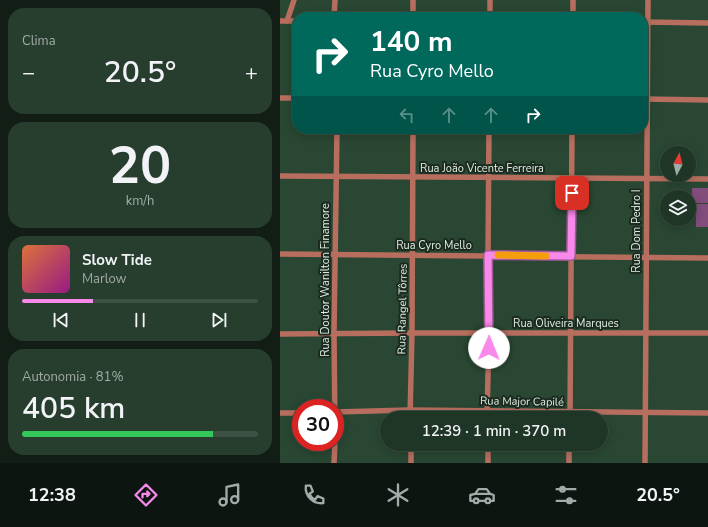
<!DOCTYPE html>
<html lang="pt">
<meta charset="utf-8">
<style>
body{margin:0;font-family:"Nunito Sans",sans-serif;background:#273d2e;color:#f1f3f6;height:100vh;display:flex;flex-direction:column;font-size:15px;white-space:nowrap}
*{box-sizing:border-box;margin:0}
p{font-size:13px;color:#a1aba7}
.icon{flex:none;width:22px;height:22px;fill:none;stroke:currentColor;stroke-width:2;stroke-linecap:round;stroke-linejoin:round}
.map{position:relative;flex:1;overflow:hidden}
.drawer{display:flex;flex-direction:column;gap:8px;padding:8px;background:#111d15;width:280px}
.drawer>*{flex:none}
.guide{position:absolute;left:12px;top:12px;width:356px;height:122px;border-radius:16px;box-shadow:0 2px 10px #0003,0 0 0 1px #3c5043;background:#00695c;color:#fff;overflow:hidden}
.needle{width:26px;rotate:7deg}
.controls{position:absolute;left:380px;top:146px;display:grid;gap:8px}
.controls a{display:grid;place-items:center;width:36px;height:36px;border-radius:50%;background:#1f3526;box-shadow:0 2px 10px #0003,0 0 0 1px #3c5043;font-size:20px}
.speed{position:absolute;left:12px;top:399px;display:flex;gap:8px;font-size:20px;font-weight:700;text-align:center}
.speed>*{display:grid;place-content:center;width:52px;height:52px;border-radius:50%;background:#1f3526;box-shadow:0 2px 10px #0003,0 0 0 1px #3c5043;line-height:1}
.speed .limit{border:6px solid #d22;background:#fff;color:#111}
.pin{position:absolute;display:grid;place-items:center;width:34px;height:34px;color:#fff;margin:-17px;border-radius:8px;box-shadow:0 2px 6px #0006}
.me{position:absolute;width:44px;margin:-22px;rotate:1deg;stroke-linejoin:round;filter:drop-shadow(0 0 3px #0008)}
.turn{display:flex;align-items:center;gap:14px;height:84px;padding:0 12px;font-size:18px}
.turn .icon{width:52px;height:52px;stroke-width:2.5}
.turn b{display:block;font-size:28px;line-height:34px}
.lanes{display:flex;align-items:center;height:38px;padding:0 12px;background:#0003;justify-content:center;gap:20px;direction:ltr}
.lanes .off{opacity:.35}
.big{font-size:30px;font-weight:600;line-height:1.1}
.drawer .tile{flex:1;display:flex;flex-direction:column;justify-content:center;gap:6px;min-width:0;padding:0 14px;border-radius:16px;background:#273d2e}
.drawer .dial{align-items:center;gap:0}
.dial b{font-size:52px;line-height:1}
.song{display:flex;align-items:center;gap:12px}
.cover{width:48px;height:48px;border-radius:6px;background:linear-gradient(135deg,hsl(20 70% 55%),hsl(310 70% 35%))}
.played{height:4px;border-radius:2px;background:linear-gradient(90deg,#f888e9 30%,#3c5043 30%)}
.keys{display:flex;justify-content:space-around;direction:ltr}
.heat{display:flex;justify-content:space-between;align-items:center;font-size:22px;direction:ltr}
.charge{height:6px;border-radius:3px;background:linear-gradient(90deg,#34c759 81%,#3c5043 0)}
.trip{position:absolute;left:100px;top:411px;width:228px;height:40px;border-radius:20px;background:#1f3526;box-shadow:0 2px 10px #0003,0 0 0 1px #3c5043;font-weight:600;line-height:40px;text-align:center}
.tabs{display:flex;height:64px;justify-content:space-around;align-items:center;background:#0c150f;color:#a1aba7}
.tabs .icon{width:28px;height:28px}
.tabs .active{color:#f888e9}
.tabs b{font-size:18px;color:#f1f3f6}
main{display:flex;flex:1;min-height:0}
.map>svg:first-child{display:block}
.green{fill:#824c7b}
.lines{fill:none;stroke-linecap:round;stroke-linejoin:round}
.minor{stroke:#b76e5f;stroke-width:5.5}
.route-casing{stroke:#a15897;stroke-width:10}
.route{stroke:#f888e9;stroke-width:7}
.slow{stroke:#f59e0b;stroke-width:7}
.labels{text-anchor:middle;stroke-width:4;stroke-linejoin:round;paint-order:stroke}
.street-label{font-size:11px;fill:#ddeee1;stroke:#1c2a20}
</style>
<main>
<section class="drawer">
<div class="tile"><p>Clima</p>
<div class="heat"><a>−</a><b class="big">20.5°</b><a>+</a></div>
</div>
<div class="tile dial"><b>20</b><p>km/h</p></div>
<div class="tile">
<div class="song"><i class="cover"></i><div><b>Slow Tide</b><p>Marlow</p></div></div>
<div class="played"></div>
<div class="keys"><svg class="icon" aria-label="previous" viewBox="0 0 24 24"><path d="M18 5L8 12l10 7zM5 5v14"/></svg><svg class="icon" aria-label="pause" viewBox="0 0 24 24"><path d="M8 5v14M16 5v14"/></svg><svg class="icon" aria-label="next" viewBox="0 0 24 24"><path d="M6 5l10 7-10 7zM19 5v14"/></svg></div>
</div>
<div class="tile"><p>Autonomia · 81%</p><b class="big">405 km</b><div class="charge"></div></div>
</section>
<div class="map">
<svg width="428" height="463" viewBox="0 0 428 463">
<rect width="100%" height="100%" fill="#294732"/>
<g class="green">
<rect x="412" y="188" width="16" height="15"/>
<rect x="416" y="204" width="12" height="23"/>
</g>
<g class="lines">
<g class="minor">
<path d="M133 0V17"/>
<path d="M54 17 55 0"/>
<path d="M210 17V0"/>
<path d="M293 17V0"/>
<path d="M0 21H17"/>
<path d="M7 21 14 0"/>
<path d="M363 22 428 23"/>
<path d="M0 98H17"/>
<path d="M363 99 428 100"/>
<path d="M0 176 428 179"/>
<path d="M0 254 428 258"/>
<path d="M0 334 132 333H428"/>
<path d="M55 412 129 410 428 413"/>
<path d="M0 413H21"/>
<path d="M130 418 132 333 133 129"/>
<path d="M207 418 209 333 208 255 209 129"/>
<path d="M290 418 292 129"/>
<path d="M55 432 54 333 57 129"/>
<path d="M131 444V463"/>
<path d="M208 444V463"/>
<path d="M54 463 55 442"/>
<path d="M289 463V444"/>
<path d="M365 463 368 0"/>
</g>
</g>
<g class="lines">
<defs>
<path id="route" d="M209 348 208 255 291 256 292 193"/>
</defs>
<use href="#route" class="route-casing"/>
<use href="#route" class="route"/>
<path class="slow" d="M218 255 266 256"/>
</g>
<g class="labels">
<g class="street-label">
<text x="202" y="172">Rua João Vicente Ferreira</text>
<text transform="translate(356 231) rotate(-90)" y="4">Rua Dom Pedro I</text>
<text x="154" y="249">Rua Cyro Mello</text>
<text transform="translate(45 280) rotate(-90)" y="4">Rua Doutor Wanilton Finamore</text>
<text transform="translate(122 309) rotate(-89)" y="4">Rua Rangel Tôrres</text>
<text x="286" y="327">Rua Oliveira Marques</text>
<text transform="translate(242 401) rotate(1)" y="4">Rua Major Capilé</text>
</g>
</g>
</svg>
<div class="controls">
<a><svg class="needle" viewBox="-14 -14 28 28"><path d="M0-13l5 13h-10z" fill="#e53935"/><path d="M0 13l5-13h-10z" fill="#a1aba7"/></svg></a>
<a><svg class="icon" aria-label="layers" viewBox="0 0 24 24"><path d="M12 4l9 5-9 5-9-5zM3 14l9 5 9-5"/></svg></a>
</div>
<div class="speed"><div class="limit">30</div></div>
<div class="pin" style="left:292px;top:193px;background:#d93025"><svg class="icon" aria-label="arrive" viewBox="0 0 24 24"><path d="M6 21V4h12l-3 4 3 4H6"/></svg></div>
<svg class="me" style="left:209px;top:348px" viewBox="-20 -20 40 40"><circle r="19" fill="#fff"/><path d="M0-13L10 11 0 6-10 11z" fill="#f888e9"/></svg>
<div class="trip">12:39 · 1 min · 370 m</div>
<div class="guide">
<div class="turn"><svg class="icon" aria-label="right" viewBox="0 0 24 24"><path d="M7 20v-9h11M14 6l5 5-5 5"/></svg><div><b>140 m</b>Rua Cyro Mello</div></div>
<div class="lanes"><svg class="icon off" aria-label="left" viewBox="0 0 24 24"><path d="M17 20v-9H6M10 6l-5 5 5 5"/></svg><svg class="icon off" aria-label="ahead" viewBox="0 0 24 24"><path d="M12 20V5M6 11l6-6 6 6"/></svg><svg class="icon off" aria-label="ahead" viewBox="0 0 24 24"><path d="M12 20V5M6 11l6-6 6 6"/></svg><svg class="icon" aria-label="right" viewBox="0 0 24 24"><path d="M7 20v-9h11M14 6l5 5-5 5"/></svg></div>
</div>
</div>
</main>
<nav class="tabs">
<b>12:38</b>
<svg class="icon active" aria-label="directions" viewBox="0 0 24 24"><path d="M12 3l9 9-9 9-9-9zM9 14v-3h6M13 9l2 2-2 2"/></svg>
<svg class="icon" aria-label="music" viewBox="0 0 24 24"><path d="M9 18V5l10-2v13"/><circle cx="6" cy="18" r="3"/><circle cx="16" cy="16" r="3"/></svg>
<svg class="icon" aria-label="phone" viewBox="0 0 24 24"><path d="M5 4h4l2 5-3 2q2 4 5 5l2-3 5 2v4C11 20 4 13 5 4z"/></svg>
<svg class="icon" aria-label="climate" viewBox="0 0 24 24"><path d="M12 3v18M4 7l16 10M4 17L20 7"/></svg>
<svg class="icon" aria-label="car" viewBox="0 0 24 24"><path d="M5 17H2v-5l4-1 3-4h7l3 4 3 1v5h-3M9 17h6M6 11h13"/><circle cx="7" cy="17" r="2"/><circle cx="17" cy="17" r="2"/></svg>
<svg class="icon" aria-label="filters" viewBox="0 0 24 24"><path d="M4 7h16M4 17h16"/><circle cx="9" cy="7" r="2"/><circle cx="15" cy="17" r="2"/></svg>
<b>20.5°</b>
</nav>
